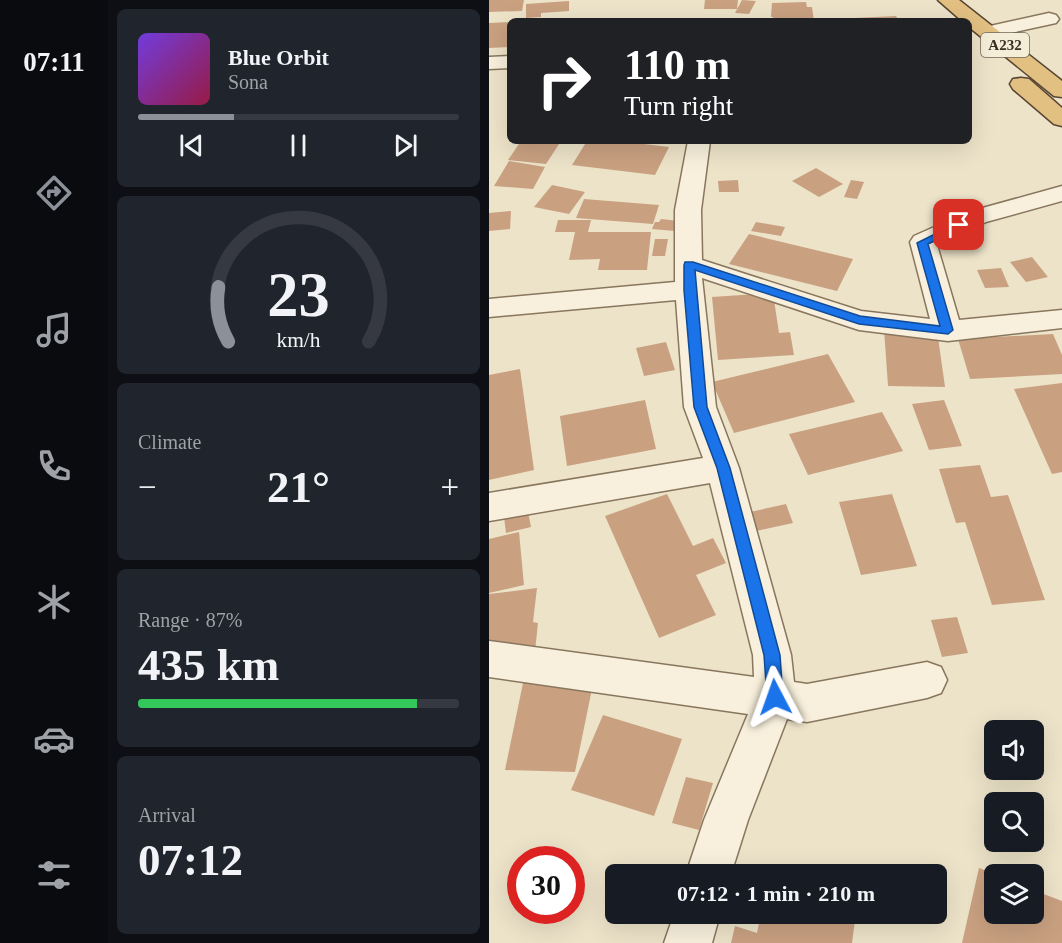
<!DOCTYPE html>
<meta charset="utf-8">
<style>
body{margin:0;font-family:Georgia,serif;background:#20242c;color:#f1f3f6;height:100vh;display:flex;flex-direction:column;font-size:22px;white-space:nowrap}
*{box-sizing:border-box;margin:0}
p{font-size:20px;color:#9ea1a6}
.icon{flex:none;width:33px;height:33px;fill:none;stroke:currentColor;stroke-width:2;stroke-linecap:round;stroke-linejoin:round}
.map{position:relative;flex:1;overflow:hidden}
.sheet{display:flex;flex-direction:column;gap:9px;padding:9px;background:#0d0f14;width:381px}
.sheet>*{flex:none}
.hud{position:absolute;left:18px;top:18px;width:465px;height:126px;border-radius:9px;box-shadow:0 6px 24px #0002;background:#202124;color:#fff;overflow:hidden}
.controls{position:absolute;left:495px;top:720px;display:grid;gap:12px}
.controls a{display:grid;place-items:center;width:60px;height:60px;border-radius:9px;background:#171b24;box-shadow:0 6px 24px #0002;font-size:30px}
.speed{position:absolute;left:18px;top:846px;display:flex;gap:12px;font-size:30px;font-weight:700;text-align:center}
.speed>*{display:grid;place-content:center;width:78px;height:78px;border-radius:50%;background:#171b24;box-shadow:0 6px 24px #0002;line-height:1}
.speed .limit{border:9px solid #d22;background:#fff;color:#111}
.pin{position:absolute;display:grid;place-items:center;width:51px;height:51px;color:#fff;margin:-26px;border-radius:12px;box-shadow:0 3px 9px #0006}
.me{position:absolute;width:66px;margin:-33px;rotate:356deg;stroke-linejoin:round;filter:drop-shadow(0 0 4px #0008)}
.turn{display:flex;align-items:center;gap:21px;height:126px;padding:0 18px;font-size:27px}
.turn .icon{width:78px;height:78px;stroke-width:2.5}
.turn b{display:block;font-size:42px;line-height:51px}
.big{font-size:45px;font-weight:700;line-height:1.1}
.sheet .tile{flex:1;display:flex;flex-direction:column;justify-content:center;gap:9px;min-width:0;padding:0 21px;border-radius:9px;background:#20242c}
.sheet .dial{align-items:center;gap:0}
.dial svg{height:156px;overflow:visible;fill:none;stroke:#363941;stroke-width:7;stroke-linecap:round;text-anchor:middle}
.dial text{fill:#f1f3f6;stroke:none}
.song{display:flex;align-items:center;gap:18px}
.cover{width:72px;height:72px;border-radius:9px;background:linear-gradient(135deg,hsl(260 70% 55%),hsl(340 70% 35%))}
.played{height:6px;border-radius:3px;background:linear-gradient(90deg,#8c9099 30%,#363941 30%)}
.keys{display:flex;justify-content:space-around;direction:ltr}
.heat{display:flex;justify-content:space-between;align-items:center;font-size:33px;direction:ltr}
.charge{height:9px;border-radius:4px;background:linear-gradient(90deg,#34c759 87%,#363941 0)}
.trip{position:absolute;left:116px;top:864px;width:342px;height:60px;border-radius:9px;background:#171b24;box-shadow:0 6px 24px #0002;font-weight:700;line-height:60px;text-align:center}
main{display:flex;flex:1;min-height:0}
.dock{display:flex;flex-direction:column;width:108px;justify-content:space-around;align-items:center;background:#090b0e;color:#9ea1a6}
.dock .icon{width:42px;height:42px}
.dock .current{color:#8c9099}
.dock b{font-size:27px;color:#f1f3f6}
.map>svg:first-child{display:block}
.building{fill:#c9a181}
.lines{fill:none;stroke-linecap:round;stroke-linejoin:round}
.minor-casing{stroke:#88765e;stroke-width:3}
.trunk-casing{stroke:#574432;stroke-width:3}
.minor{fill:#f8f0dc;fill-rule:evenodd}
.trunk{fill:#e2c082;fill-rule:evenodd}
.route{fill:#1a73e8;stroke:#114b97;stroke-width:1.5}
.labels{text-anchor:middle;stroke-width:6;stroke-linejoin:round;paint-order:stroke}
.shield{fill:#f4edd8;stroke:#726758;stroke-width:1.5}
.shield-label{font-size:15px;font-weight:bold;fill:#3a2e21}
</style>
<main>
<nav class="dock">
<b>07:11</b>
<svg class="icon current" aria-label="directions" viewBox="0 0 24 24"><path d="M12 3l9 9-9 9-9-9zM9 14v-3h6M13 9l2 2-2 2"/></svg>
<svg class="icon" aria-label="music" viewBox="0 0 24 24"><path d="M9 18V5l10-2v13"/><circle cx="6" cy="18" r="3"/><circle cx="16" cy="16" r="3"/></svg>
<svg class="icon" aria-label="phone" viewBox="0 0 24 24"><path d="M5 4h4l2 5-3 2q2 4 5 5l2-3 5 2v4C11 20 4 13 5 4z"/></svg>
<svg class="icon" aria-label="climate" viewBox="0 0 24 24"><path d="M12 3v18M4 7l16 10M4 17L20 7"/></svg>
<svg class="icon" aria-label="car" viewBox="0 0 24 24"><path d="M5 17H2v-5l4-1 3-4h7l3 4 3 1v5h-3M9 17h6M6 11h13"/><circle cx="7" cy="17" r="2"/><circle cx="17" cy="17" r="2"/></svg>
<svg class="icon" aria-label="filters" viewBox="0 0 24 24"><path d="M4 7h16M4 17h16"/><circle cx="9" cy="7" r="2"/><circle cx="15" cy="17" r="2"/></svg>
</nav>
<section class="sheet">
<div class="tile">
<div class="song"><i class="cover"></i><div><b>Blue Orbit</b><p>Sona</p></div></div>
<div class="played"></div>
<div class="keys"><svg class="icon" aria-label="previous" viewBox="0 0 24 24"><path d="M18 5L8 12l10 7zM5 5v14"/></svg><svg class="icon" aria-label="pause" viewBox="0 0 24 24"><path d="M8 5v14M16 5v14"/></svg><svg class="icon" aria-label="next" viewBox="0 0 24 24"><path d="M6 5l10 7-10 7zM19 5v14"/></svg></div>
</div>
<div class="tile dial"><svg viewBox="0 0 100 80">
<path d="M14 69A42 42 0 1 1 86 69"/>
<path d="M14 69A42 42 0 0 1 9 41" stroke="#8c9099"/>
<text x="50" y="56" font-size="32" font-weight="700">23</text>
<text x="50" y="72" font-size="11">km/h</text>
</svg></div>
<div class="tile"><p>Climate</p>
<div class="heat"><a>−</a><b class="big">21°</b><a>+</a></div>
</div>
<div class="tile"><p>Range · 87%</p><b class="big">435 km</b><div class="charge"></div></div>
<div class="tile"><p>Arrival</p><b class="big">07:12</b></div>
</section>
<div class="map">
<svg width="573" height="943" viewBox="0 0 573 943">
<rect width="100%" height="100%" fill="#ede3c9"/>
<g class="building">
<path d="M0 0H35L33 11 0 12Z"/>
<path d="M216 0H249L248 9H215Z"/>
<path d="M253 0 267 1 260 14 246 13Z"/>
<path d="M80 1V11L52 13V17L37 18V4Z"/>
<path d="M317 2 318 7H323L325 21H285L284 17H282L283 3Z"/>
<path d="M407 16 410 21H367L365 18Z"/>
<path d="M21 22V47L0 48V23Z"/>
<path d="M32 141H72L57 164 19 160Z"/>
<path d="M98 141H129L180 147 166 175 83 165Z"/>
<path d="M20 161 56 167 44 189 5 186Z"/>
<path d="M327 168 354 184 330 197 303 181Z"/>
<path d="M249 180 250 192H230L229 181Z"/>
<path d="M362 180 375 182 368 199 355 197Z"/>
<path d="M63 185 96 192 80 214 45 207Z"/>
<path d="M95 199 170 205 164 224 87 218Z"/>
<path d="M22 211 21 229 0 231V213Z"/>
<path d="M172 219 190 221 186 231 163 229 166 222H170Z"/>
<path d="M69 220H102L99 232H162L158 270H109L111 259 80 260 86 232H66Z"/>
<path d="M267 222 296 227 292 236 262 231Z"/>
<path d="M260 234 364 259 348 291 240 264Z"/>
<path d="M166 239H179L176 256H163Z"/>
<path d="M543 257 559 277 537 282 521 262Z"/>
<path d="M512 268 520 287 496 288 488 270Z"/>
<path d="M284 293 290 333 301 332 305 355 229 360 223 297Z"/>
<path d="M395 329 448 330 456 387 399 386Z"/>
<path d="M564 334 573 355V374L481 379 469 339Z"/>
<path d="M177 342 186 370 155 376 147 348Z"/>
<path d="M339 354 366 402 245 433 223 382Z"/>
<path d="M31 369 45 470 0 480V375Z"/>
<path d="M573 383V472L563 474 525 389Z"/>
<path d="M156 400 167 449 78 466 71 416Z"/>
<path d="M455 400 473 446 440 450 423 404Z"/>
<path d="M393 412 414 451 319 475 300 434Z"/>
<path d="M491 465 502 497 519 495 556 600 503 605 476 522 467 523 450 469Z"/>
<path d="M178 494 204 546 224 538 237 563 207 575 227 615 170 638 116 516Z"/>
<path d="M403 494 428 566 372 575 350 502Z"/>
<path d="M297 504 304 523 267 531 261 512Z"/>
<path d="M39 512 42 527 17 533 15 517Z"/>
<path d="M30 532 35 585 0 593V539Z"/>
<path d="M48 588 44 622 49 623 46 651 0 644V594Z"/>
<path d="M468 617 479 653 453 657 442 620Z"/>
<path d="M34 683 104 684 86 772 16 770Z"/>
<path d="M114 715 193 739 165 816 82 790Z"/>
<path d="M197 777 224 783 210 830 183 823Z"/>
<path d="M490 868 506 874V914H544V890L573 901V943H473Z"/>
<path d="M272 914H341L366 920 363 943H242L246 926 268 933Z"/>
</g>
<g class="lines">
<defs>
<g id="minor">
<path d="M560 13 567 15 570 19 567 23 499 38 492 36 489 32 492 28Z"/>
<path d="M21 56V68L0 69V57Z"/>
<path d="M199 141H221L212 210 213 260 372 311 441 319 421 242 425 236 479 212 573 186V201L497 222 448 245 470 320 573 310V328L459 341 370 330 213 278 227 407 250 468 302 655 305 682 318 684 438 662 452 667 458 680 452 693 438 698 318 722 298 719 259 820 242 874H197L215 820 259 714 0 677V641L265 677 264 655 221 483 0 521V493L214 458 195 407 187 300 0 317V299L186 282V210Z"/>
<path d="M185 914H231L223 943H175Z"/>
</g>
<g id="trunk">
<path d="M449 0H470L573 81V97L565 96 480 27V21H473Z"/>
<path d="M532 78 540 79 573 108V126L565 124 524 89 521 84 524 79Z"/>
</g>
</defs>
<use href="#minor" class="minor-casing"/>
<use href="#trunk" class="trunk-casing"/>
<use href="#minor" class="minor"/>
<use href="#trunk" class="trunk"/>
</g>
<path class="route" d="M470 222 475 225 473 228 439 244 464 330 459 334 370 324 206 270 218 407 241 468 291 655 294 697 292 703 286 705 280 703 278 697 275 655 228 468 205 407 195 290V265L196 262H204L371 316 451 326 428 243Z"/>
<g class="labels">
<rect class="shield" x="492" y="33" width="48" height="24" rx="4.5"/>
<g class="shield-label">
<text x="516" y="50">A232</text>
</g>
</g>
</svg>
<div class="controls">
<a><svg class="icon" aria-label="sound" viewBox="0 0 24 24"><path d="M4 9h4l5-4v14l-5-4H4zM17 9q2 3 0 6"/></svg></a>
<a><svg class="icon" aria-label="search" viewBox="0 0 24 24"><circle cx="10" cy="10" r="6"/><path d="M15 15l6 6"/></svg></a>
<a><svg class="icon" aria-label="layers" viewBox="0 0 24 24"><path d="M12 4l9 5-9 5-9-5zM3 14l9 5 9-5"/></svg></a>
</div>
<div class="speed"><div class="limit">30</div></div>
<div class="pin" style="left:470px;top:225px;background:#d93025"><svg class="icon" aria-label="arrive" viewBox="0 0 24 24"><path d="M6 21V4h12l-3 4 3 4H6"/></svg></div>
<svg class="me" style="left:286px;top:697px" viewBox="-20 -20 40 40"><path d="M0-17L14 15 0 8-14 15z" fill="#1a73e8" stroke="#fff" stroke-width="4"/></svg>
<div class="trip">07:12 · 1 min · 210 m</div>
<div class="hud">
<div class="turn"><svg class="icon" aria-label="right" viewBox="0 0 24 24"><path d="M7 20v-9h11M14 6l5 5-5 5"/></svg><div><b>110 m</b>Turn right</div></div>
</div>
</div>
</main>
